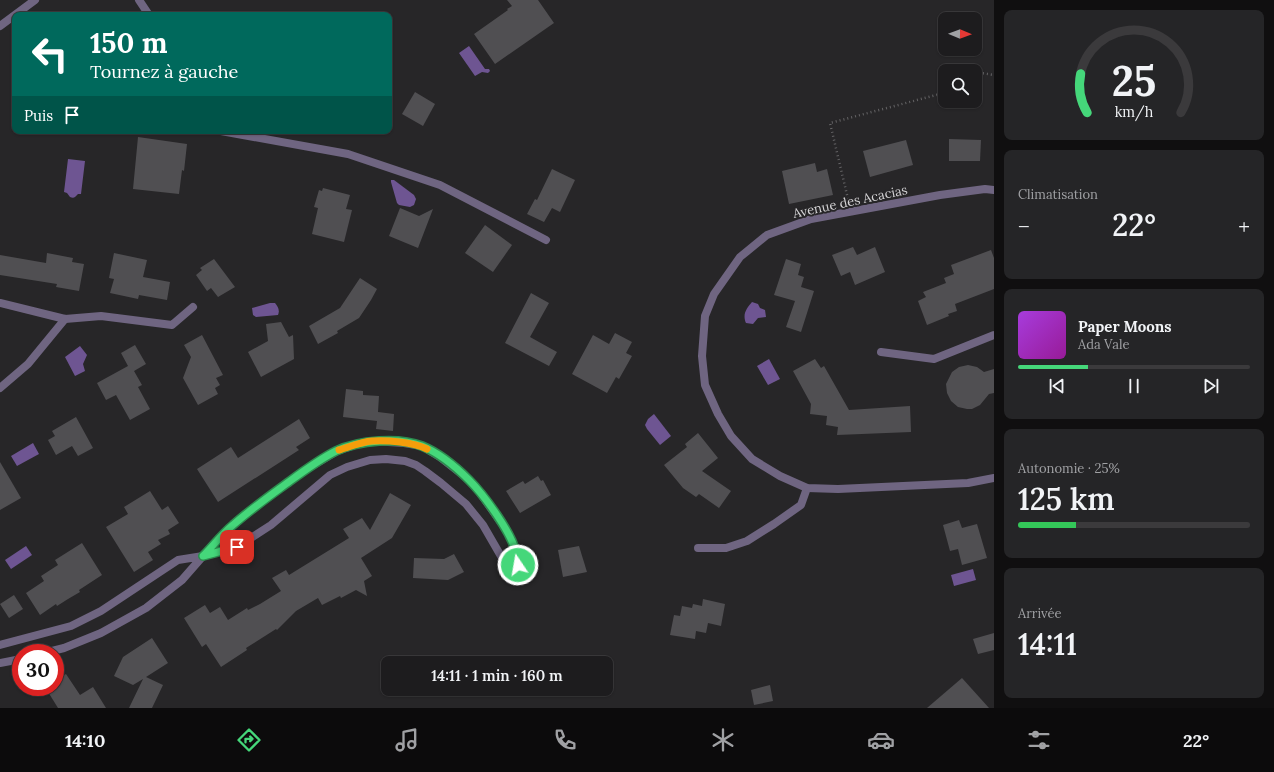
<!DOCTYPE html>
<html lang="fr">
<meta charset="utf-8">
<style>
body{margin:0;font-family:Lora,serif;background:#252527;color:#f1f3f6;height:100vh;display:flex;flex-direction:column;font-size:15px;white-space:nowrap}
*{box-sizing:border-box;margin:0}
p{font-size:13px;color:#a0a1a4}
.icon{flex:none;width:22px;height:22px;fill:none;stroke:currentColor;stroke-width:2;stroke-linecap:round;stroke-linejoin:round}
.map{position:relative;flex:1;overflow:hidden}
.side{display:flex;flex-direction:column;gap:10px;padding:10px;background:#100f10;width:280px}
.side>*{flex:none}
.hud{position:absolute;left:12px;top:12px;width:380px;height:122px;border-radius:8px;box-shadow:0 1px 3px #0004,0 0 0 1px #3b3a3c;background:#00695c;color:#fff;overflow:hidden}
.needle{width:26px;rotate:91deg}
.controls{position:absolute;left:938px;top:12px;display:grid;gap:8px}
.controls a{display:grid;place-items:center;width:44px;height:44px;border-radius:8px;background:#1d1c1e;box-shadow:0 1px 3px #0004,0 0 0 1px #3b3a3c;font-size:20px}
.speed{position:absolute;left:12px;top:644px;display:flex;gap:8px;font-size:20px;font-weight:700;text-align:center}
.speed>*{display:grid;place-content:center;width:52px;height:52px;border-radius:50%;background:#1d1c1e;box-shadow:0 1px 3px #0004,0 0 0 1px #3b3a3c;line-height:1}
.speed .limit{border:6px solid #d22;background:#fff;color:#111}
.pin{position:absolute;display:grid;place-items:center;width:34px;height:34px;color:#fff;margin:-17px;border-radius:8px;box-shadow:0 2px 6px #0006}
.me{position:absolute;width:44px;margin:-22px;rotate:348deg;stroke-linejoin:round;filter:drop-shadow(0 0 3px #0008)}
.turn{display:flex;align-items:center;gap:14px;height:84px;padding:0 12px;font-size:18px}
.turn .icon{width:52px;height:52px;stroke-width:2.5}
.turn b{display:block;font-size:28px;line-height:34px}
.then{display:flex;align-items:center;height:38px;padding:0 12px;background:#0003;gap:8px;font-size:15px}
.big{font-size:30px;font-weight:600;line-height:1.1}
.side .card{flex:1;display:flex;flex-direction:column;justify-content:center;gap:6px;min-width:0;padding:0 14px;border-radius:8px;background:#252527}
.side .dial{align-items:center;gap:0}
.dial svg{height:104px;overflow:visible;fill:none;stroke:#3b3a3c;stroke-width:7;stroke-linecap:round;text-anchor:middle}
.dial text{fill:#f1f3f6;stroke:none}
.song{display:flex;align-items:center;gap:12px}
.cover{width:48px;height:48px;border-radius:6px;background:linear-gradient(135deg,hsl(280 70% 55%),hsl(300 70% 35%))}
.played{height:4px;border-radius:2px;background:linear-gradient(90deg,#45d77a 30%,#3b3a3c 30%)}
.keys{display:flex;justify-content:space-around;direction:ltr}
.heat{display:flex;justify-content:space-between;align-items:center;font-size:22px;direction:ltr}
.charge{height:6px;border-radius:3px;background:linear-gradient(90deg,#34c759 25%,#3b3a3c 0)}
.trip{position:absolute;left:381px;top:656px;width:232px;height:40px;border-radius:8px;background:#1d1c1e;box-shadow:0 1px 3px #0004,0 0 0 1px #3b3a3c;font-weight:600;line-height:40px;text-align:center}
.menu{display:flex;height:64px;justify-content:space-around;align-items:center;background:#0c0b0c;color:#a0a1a4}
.menu .icon{width:28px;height:28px}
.menu .on{color:#45d77a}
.menu b{font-size:18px;color:#f1f3f6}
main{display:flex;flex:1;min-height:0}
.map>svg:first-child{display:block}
.water{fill:#6e5592}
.building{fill:#504f52}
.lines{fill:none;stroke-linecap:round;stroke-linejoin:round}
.path{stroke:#646365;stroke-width:2.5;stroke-dasharray:1 3;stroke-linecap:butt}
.lane{stroke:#6f6581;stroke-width:8}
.street{stroke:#6f6581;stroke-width:8}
.route-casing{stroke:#2d8c4f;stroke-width:10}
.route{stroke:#45d77a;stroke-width:7}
.slow{stroke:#f59e0b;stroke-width:7}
.labels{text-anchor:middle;stroke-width:4;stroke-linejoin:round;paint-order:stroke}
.street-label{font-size:13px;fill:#d4d3d5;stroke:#272628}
</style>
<main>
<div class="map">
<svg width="994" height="708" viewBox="0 0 994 708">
<rect width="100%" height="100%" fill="#272628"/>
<g class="water">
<path d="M469 46 485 69H489L490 71 488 73 482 72 475 76 459 53Z"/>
<path d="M68 159 85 161 81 194H78C75 197 74 199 70 197L67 193 64 192Z"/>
<path d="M391 180H394L414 195 416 199 414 205 410 207 399 205 397 203 391 182Z"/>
<path d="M752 302 758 304 760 308 765 310 766 317 758 318 753 324 746 323C742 314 747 308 752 302Z"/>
<path d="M270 303H275C278 307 280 310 278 315L256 317 253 315 252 308Z"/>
<path d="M80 346 87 355 83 364 85 371 75 376 65 357Z"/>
<path d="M769 359 780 379 768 385 757 366Z"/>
<path d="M654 414 671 436 660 445 647 429 645 425 648 419Z"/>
<path d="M33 443 39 454 17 466 11 456Z"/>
<path d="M26 546 32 555 11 569 5 560Z"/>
<path d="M973 569 976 580 954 586 951 575Z"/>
</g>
<g class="building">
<path d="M507 0H538L554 23 495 64 474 34 508 10 507 9 512 6Z"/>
<path d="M415 92 435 104 423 126 402 114Z"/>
<path d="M138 137 187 144 184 171 182 170 179 194 133 189Z"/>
<path d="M949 139 981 140 980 161H949Z"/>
<path d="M906 140 913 165 870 177 863 151Z"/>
<path d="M815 163 817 172 827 169 833 195 789 204 782 171Z"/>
<path d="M552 169 575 180 560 212 552 208 544 222 527 214 535 199 537 200Z"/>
<path d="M323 188 350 195 346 209 352 210 344 242 312 234 318 208 314 207 319 190 322 191Z"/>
<path d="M400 208 419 216 433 209 418 248 389 236Z"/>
<path d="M485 225 512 245 493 272 465 253Z"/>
<path d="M853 247 857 255 875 247 885 272 855 285 850 272 841 276 832 255Z"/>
<path d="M991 250 994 258V289L955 304 957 311 948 314 949 316 927 325 918 301 926 297 923 292 946 283 944 278 954 274 951 265Z"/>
<path d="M47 253 73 258 72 262 84 264 79 291 56 287 57 284 0 275V255L46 263Z"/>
<path d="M114 253 147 260 143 277 170 282 167 300 139 295 138 299 110 293 114 279 109 278Z"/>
<path d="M214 259 235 287 218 297 211 288 207 291 196 275 202 270 200 268Z"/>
<path d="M786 259 801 264 798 275 804 277 801 287 814 291 801 332 786 327 795 301 774 295Z"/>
<path d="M360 278 377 289 371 300 359 318 337 331 338 333 318 344 309 326 340 308Z"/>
<path d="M531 293 549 303 530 337 557 352 549 366 505 343Z"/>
<path d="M281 322 289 337 293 335 294 359 261 377 248 352 268 341 266 324Z"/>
<path d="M615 333 632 342 626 353 632 356 619 379 616 377 607 393 572 374 593 335 609 344Z"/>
<path d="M202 335 223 375 216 378 220 385 215 388 218 394 198 405 183 378 191 357 184 345Z"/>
<path d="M135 345 146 364 134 371 142 385 138 387 150 409 130 420 116 395 106 400 97 383 128 366 121 353Z"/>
<path d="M815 359 821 368 824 366 849 410 910 406 911 432 837 435 838 427 826 425 827 416 810 414 811 404 793 371Z"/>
<path d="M968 365 977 367 984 372 994 369V393L989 394 980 405 972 409H967L958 407 951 401 947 393 946 384 952 372 959 367Z"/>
<path d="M346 389 363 391V395L379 396 378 412 394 414 393 431 376 429 377 421 343 417Z"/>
<path d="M76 417 93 448 78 456 72 446 56 455 48 440 55 436 52 431Z"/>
<path d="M299 419 310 438 296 447 299 450 218 502 197 469 231 447 238 458Z"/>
<path d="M698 433 718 458 702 471 731 491 719 508 699 494 696 497 683 488 664 465 687 447 685 444Z"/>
<path d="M0 462 21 498 0 510Z"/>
<path d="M538 476 541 481 543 480 551 495 520 513 506 491 523 481 525 484Z"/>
<path d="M150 491 162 510 168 506 179 523 168 530 170 534 158 540 161 544 148 552 153 560 134 572 106 527 128 514 124 507Z"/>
<path d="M390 493 411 505 392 538 361 558 372 576 364 581 367 596 356 590 341 598 340 596 322 605 318 598 296 611 277 630 276 629 246 648 247 650 221 667 206 644 202 647 184 618 205 605 210 613 220 607 228 620 247 608 248 610 260 604 281 591 272 578 286 570 289 575 349 538 343 529 362 518 370 530Z"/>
<path d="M959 520 962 528 977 524 987 558 962 565 958 549 950 551 943 525Z"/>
<path d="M82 543 102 575 79 590 80 592 68 599 57 606 56 604 40 615 26 593 44 581 41 576 58 565 55 560Z"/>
<path d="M579 546 587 572 563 577 558 550Z"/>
<path d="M454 554 464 572 448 580 413 578 414 558 444 559Z"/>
<path d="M14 595 23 609 9 618 0 604Z"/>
<path d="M703 599 725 604 721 626 708 623 706 633 696 631 695 639 670 635 674 615 680 616 682 606 692 608 693 604 702 606Z"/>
<path d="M994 633V650L978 654 973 639Z"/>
<path d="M152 638 168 663 146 677 163 685 152 708H129L143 679 133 685 114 676 123 657Z"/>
<path d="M66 674 80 695 93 687 106 708H58L45 687H55V681Z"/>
<path d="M962 678 989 708H927Z"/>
<path d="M770 685 773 701 754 705 751 690Z"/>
</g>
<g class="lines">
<g class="path">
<path d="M956 71 957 69 969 71"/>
<path d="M975 72 994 75"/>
<path d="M848 199 830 123 940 94 945 86"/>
</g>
<path class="lane" d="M698 548H726L747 541 774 524 801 505 807 488"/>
<g class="street">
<path d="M139 0 149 15"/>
<path d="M0 26 35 0"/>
<path d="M221 131 348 154 440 185 546 240"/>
<path d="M994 190 985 189 940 195 811 219 767 235 740 257 714 294 705 316 702 356 705 385 718 414 731 436 752 459 780 476 807 488 838 489 968 483 994 478"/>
<path d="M0 303 65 319 101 316 172 325 193 307"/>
<path d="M881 352 934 359 994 335"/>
<path d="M0 388 28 364 65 319"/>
<path d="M0 645 71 626 101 611 178 560 203 556 232 526 273 493 307 469 337 451 361 443 372 441 404 443 422 446 440 457 463 475 478 490 509 534 516 552 518 565 509 570 483 525 466 504 441 483 425 471 416 465 405 461 386 459 370 460 347 467 330 475 271 525 237 547 203 556 182 580 146 608 101 633 64 648 44 653"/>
<path d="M0 663 21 659"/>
</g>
</g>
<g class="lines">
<defs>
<path id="route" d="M237 547 203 556C213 546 222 534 233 525 251 509 271 495 290 481 305 470 320 459 336 451 359 440 399 437 422 446 439 453 456 467 469 480 484 495 512 533 516 553 517 557 517 561 518 565"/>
</defs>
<use href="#route" class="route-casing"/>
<use href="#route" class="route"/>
<path class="slow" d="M339 450C350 447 360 442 372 441 387 440 413 442 427 449"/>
</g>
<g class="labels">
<g class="street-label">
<text transform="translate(850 201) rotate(-12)" y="5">Avenue des Acacias</text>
</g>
</g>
</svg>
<div class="controls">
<a><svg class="needle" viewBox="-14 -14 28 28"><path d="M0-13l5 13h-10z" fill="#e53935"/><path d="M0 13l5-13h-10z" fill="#a0a1a4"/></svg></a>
<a><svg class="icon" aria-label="search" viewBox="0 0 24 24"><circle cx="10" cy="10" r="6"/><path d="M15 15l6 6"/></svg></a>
</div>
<div class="speed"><div class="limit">30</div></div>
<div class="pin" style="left:237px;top:547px;background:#d93025"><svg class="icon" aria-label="arrive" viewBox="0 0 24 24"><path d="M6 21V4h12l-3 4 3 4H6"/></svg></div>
<svg class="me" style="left:518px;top:565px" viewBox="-20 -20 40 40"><circle r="17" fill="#45d77a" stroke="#fff" stroke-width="3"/><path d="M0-11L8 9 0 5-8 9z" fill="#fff"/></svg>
<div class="trip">14:11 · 1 min · 160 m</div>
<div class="hud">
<div class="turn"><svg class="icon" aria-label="left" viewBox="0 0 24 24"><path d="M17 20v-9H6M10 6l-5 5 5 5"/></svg><div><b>150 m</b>Tournez à gauche</div></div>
<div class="then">Puis<svg class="icon" aria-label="arrive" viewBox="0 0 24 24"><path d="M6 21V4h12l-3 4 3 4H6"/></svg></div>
</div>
</div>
<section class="side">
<div class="card dial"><svg viewBox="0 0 100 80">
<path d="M14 69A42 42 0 1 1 86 69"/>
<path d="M14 69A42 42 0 0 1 9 39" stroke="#45d77a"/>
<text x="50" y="56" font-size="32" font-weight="700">25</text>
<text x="50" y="72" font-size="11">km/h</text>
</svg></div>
<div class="card"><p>Climatisation</p>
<div class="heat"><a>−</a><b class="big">22°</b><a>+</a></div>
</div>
<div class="card">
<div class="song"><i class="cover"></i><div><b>Paper Moons</b><p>Ada Vale</p></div></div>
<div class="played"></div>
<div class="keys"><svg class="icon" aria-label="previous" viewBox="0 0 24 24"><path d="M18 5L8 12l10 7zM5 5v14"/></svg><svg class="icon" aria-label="pause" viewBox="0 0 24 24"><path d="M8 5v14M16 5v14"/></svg><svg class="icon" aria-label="next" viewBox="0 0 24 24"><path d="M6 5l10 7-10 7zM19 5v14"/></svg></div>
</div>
<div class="card"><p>Autonomie · 25%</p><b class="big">125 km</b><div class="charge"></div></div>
<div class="card"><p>Arrivée</p><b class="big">14:11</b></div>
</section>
</main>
<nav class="menu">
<b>14:10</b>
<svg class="icon on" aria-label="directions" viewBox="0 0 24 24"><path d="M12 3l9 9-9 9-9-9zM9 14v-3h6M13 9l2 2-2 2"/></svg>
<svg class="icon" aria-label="music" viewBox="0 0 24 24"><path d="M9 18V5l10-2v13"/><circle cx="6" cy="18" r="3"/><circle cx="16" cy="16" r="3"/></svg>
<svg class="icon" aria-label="phone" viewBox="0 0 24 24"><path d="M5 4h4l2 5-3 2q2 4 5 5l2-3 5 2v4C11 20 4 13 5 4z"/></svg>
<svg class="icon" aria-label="climate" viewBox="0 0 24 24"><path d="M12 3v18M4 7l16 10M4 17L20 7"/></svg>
<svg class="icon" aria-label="car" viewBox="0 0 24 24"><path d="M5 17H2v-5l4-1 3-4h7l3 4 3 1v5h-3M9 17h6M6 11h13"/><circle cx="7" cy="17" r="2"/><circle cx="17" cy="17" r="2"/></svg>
<svg class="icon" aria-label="filters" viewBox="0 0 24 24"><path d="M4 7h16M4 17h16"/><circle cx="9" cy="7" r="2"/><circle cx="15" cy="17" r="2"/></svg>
<b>22°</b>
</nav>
